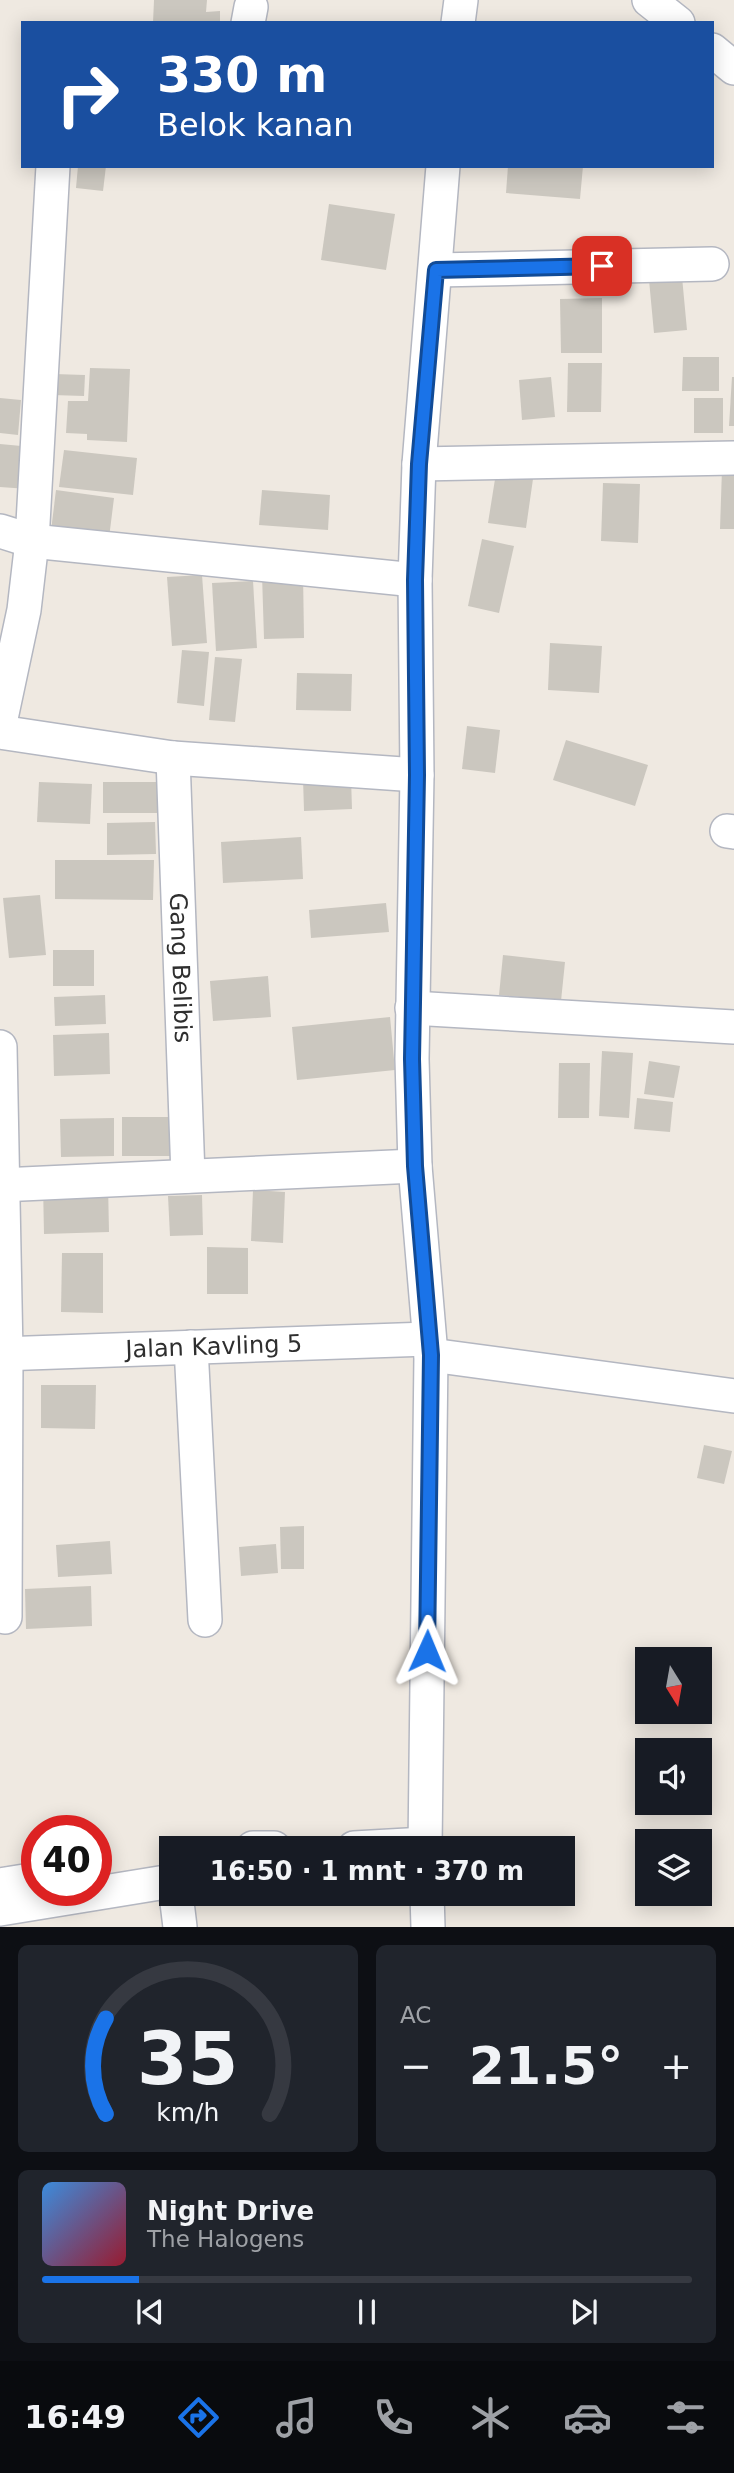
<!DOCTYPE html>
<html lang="id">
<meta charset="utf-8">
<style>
body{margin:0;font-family:"DejaVu Sans",sans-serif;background:#20242c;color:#f1f3f6;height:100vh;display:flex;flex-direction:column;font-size:26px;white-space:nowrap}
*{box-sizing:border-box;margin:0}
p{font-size:23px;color:#9ea1a6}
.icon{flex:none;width:38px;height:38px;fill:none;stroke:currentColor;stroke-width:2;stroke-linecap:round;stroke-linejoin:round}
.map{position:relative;height:1927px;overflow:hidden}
.sheet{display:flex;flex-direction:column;gap:18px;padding:18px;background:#0d0f14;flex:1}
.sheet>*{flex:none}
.top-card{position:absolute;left:21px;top:21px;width:693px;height:147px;border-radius:0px;box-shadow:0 4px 18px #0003;background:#1a4fa0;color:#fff;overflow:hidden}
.needle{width:46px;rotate:169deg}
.fabs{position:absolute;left:635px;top:1647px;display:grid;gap:14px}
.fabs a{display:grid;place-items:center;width:77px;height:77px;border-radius:0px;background:#171b24;box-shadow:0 4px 18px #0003;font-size:35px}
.speed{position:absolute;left:21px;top:1815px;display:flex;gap:14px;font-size:35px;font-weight:700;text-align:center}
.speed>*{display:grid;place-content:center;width:91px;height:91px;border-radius:50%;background:#171b24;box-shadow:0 4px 18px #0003;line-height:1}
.speed .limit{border:10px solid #d22;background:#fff;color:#111}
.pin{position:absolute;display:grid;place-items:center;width:60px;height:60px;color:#fff;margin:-30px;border-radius:14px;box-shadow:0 4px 10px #0006}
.me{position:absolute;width:77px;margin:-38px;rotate:1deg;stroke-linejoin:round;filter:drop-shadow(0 0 5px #0008)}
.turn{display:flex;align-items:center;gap:24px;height:147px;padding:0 21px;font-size:32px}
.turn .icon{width:91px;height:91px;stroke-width:2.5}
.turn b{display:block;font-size:49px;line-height:60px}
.big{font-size:52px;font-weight:800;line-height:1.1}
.sheet .widget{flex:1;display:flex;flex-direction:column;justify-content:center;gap:10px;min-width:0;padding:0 24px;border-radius:10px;background:#20242c}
.sheet .dial{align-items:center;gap:0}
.dial svg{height:182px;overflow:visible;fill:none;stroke:#363941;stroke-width:7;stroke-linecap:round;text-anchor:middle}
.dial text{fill:#f1f3f6;stroke:none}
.song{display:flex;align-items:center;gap:21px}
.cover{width:84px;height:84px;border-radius:10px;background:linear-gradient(135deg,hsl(210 70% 55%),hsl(350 70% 35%))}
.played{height:7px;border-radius:4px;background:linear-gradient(90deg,#1a73e8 15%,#363941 15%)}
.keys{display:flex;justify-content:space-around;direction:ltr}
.heat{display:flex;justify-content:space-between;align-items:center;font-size:38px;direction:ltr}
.sheet .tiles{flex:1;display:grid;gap:18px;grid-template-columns:1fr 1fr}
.widget:last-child{grid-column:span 2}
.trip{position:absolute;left:159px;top:1836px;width:416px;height:70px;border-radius:0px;background:#171b24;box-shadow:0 4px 18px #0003;font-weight:800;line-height:70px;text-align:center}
.menu{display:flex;height:112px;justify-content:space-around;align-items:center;background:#090b0e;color:#9ea1a6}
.menu .icon{width:49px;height:49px}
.menu .active{color:#1a73e8}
.menu b{font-size:32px;color:#f1f3f6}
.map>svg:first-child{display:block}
.building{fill:#cbc7bf}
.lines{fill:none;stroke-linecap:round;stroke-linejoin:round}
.minor-casing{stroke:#b4b7c1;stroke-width:36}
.minor{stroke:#fff;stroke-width:33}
.route-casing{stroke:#114b97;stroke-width:18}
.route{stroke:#1a73e8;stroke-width:12}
.labels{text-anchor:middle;stroke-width:5;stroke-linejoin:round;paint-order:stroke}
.street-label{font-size:24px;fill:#2e2e2e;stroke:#fff}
</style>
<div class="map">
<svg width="734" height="1927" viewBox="0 0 734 1927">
<rect width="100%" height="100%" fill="#efe9e1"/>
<g class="building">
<path d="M154 0H207L206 12 220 11V23H153Z"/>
<path d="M78 166H106L103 191 76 188Z"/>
<path d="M508 166H583L580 199 506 193Z"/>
<path d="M329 204 395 214 386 270 321 260Z"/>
<path d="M682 277 687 330 654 333 649 280Z"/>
<path d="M602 298V353H561L560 299Z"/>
<path d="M683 357H719V391H682Z"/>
<path d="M568 363H602L601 412H567Z"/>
<path d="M90 368 130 369 127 442 87 440V434L66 433 68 401H88Z"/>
<path d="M54 374 85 375 84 396 52 395Z"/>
<path d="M551 377 555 417 522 420 519 380Z"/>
<path d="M732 377H734V426H729Z"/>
<path d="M0 398 21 400 18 435 0 433Z"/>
<rect x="694" y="398" width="29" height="35"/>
<path d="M0 444 32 447 28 489 0 487Z"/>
<path d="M64 450 137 458 133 495 59 487Z"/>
<path d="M722 469H734V529H720Z"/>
<path d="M496 473 533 479 526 528 488 523Z"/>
<path d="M603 483 640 484 638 543 601 541Z"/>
<path d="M56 490 114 498 109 538 51 531Z"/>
<path d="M262 490 330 495 328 530 259 525Z"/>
<path d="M482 539 514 546 499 613 468 606Z"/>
<path d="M303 574 304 638 264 639 262 575Z"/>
<path d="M202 575 207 643 172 646 167 577Z"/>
<path d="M253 581 257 648 216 651 212 583Z"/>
<path d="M550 643 602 646 599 693 548 690Z"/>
<path d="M182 650 209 652 204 706 177 703Z"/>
<path d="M215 657 242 659 235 722 209 720Z"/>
<path d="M297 673 352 674 351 711 296 710Z"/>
<path d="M467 726 500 730 495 773 462 769Z"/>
<path d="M566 740 648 765 635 806 553 780Z"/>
<path d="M351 778 352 809 304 811 303 779Z"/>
<path d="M39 782 92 784 90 824 37 822Z"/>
<rect x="103" y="782" width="60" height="31"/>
<path d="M155 822 156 854 107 855V823Z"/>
<path d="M301 837 303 879 223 883 221 842Z"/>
<path d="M55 860H154L153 900 55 899Z"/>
<path d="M40 895 46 955 9 958 3 898Z"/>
<path d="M386 903 389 932 311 938 309 910Z"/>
<rect x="53" y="950" width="41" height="36"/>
<path d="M503 955 565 962 561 1001 499 995Z"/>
<path d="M268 976 271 1017 213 1021 210 981Z"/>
<path d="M105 995 106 1024 55 1026 54 997Z"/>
<path d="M390 1017 395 1070 297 1080 292 1027Z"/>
<path d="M109 1033 110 1074 54 1076 53 1035Z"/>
<path d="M602 1051 633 1053 629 1118 599 1116Z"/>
<path d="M649 1061 680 1066 674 1098 644 1094Z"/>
<path d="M559 1063H590L589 1118H558Z"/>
<path d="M637 1098 673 1102 670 1132 634 1129Z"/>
<rect x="122" y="1117" width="52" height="39"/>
<path d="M114 1118V1156L61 1157 60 1119Z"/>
<path d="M108 1184 109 1232 44 1234 43 1185Z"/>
<path d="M253 1190 285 1192 283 1243 251 1241Z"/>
<path d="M202 1195 203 1235 170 1236 168 1196Z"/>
<path d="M207 1247 248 1248V1294H207Z"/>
<path d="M62 1253H103V1313L61 1312Z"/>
<path d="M41 1385H96L95 1429 41 1428Z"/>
<path d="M704 1445 732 1451 724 1484 697 1478Z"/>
<path d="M304 1526V1569H281L280 1527Z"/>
<path d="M110 1541 112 1574 58 1577 56 1545Z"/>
<path d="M276 1544 278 1573 241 1576 239 1547Z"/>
<path d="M91 1586 92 1626 26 1629 25 1589Z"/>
</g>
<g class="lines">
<defs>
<g id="minor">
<path d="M649 0 678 23"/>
<path d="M248 23 251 7"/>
<path d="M458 23 461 0"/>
<path d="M712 50 734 68"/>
<path d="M436 270 712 264"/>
<path d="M419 464 734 458"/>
<path d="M0 531 32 541 415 580"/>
<path d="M0 723 24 610 32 541 53 166"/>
<path d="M0 732 173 758 417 775"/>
<path id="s1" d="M173 758 188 1176"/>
<path d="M727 831 734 832"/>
<path d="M412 1008 734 1027"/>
<path d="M0 1047 6 1353 5 1617"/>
<path d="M0 1185 415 1166"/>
<path d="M191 1347 205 1620"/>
<path id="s2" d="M0 1354 428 1339"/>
<path d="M431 1355 734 1396"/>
<path d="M253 1848H274"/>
<path d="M354 1848 425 1844"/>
<path d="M425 1848 431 1355 415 1166 412 1059 417 775 415 580 419 464 443 166"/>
<path d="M0 1885 37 1879"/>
<path d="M176 1894 180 1927"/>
<path d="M427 1894 428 1927"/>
<path d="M0 1909 172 1881"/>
</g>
</defs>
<use href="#minor" class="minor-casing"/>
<use href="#minor" class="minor"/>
</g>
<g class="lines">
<defs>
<path id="route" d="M427 1651 431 1355 415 1166 412 1059 417 775 415 580 419 464 436 270 602 266"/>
</defs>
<use href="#route" class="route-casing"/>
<use href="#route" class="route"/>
</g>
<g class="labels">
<g class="street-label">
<text dy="8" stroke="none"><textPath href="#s1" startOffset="210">Gang Belibis</textPath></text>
<text dy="8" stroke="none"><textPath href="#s2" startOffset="214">Jalan Kavling 5</textPath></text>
</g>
</g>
</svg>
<div class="fabs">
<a><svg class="needle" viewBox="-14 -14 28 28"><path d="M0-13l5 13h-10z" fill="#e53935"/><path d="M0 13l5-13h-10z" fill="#9ea1a6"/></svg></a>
<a><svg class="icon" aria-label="sound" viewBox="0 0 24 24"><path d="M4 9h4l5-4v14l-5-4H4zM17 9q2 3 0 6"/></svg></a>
<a><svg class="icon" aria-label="layers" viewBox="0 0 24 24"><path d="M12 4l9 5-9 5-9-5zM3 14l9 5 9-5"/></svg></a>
</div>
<div class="speed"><div class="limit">40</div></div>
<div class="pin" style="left:602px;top:266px;background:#d93025"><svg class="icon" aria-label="arrive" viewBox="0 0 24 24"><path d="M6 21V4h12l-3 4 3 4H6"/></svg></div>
<svg class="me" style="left:427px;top:1651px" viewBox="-20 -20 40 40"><path d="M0-17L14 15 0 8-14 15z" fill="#1a73e8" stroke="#fff" stroke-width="4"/></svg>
<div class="trip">16:50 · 1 mnt · 370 m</div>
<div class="top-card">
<div class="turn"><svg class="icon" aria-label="right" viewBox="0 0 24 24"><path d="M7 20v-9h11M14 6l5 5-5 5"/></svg><div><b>330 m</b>Belok kanan</div></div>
</div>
</div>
<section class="sheet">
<div class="tiles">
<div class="widget dial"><svg viewBox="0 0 100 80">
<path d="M14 69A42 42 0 1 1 86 69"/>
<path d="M14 69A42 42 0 0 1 14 27" stroke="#1a73e8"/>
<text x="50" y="56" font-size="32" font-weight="700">35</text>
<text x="50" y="72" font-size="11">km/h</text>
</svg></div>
<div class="widget"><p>AC</p>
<div class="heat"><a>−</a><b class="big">21.5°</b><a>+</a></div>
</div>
<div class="widget">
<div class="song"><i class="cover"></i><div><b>Night Drive</b><p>The Halogens</p></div></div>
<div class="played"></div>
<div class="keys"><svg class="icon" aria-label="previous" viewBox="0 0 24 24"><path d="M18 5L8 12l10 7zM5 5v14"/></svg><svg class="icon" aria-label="pause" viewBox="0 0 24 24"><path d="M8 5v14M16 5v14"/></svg><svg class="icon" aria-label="next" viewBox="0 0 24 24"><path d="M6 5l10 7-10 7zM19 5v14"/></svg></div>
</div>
</div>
</section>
<nav class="menu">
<b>16:49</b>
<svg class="icon active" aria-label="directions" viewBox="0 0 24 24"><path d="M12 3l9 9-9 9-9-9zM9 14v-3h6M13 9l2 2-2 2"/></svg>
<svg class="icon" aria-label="music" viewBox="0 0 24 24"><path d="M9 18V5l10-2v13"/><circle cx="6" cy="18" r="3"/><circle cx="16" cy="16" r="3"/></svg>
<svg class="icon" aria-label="phone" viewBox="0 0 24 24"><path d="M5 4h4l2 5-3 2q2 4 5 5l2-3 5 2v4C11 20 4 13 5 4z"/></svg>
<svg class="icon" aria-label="climate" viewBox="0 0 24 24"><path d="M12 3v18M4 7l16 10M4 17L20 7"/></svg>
<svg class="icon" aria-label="car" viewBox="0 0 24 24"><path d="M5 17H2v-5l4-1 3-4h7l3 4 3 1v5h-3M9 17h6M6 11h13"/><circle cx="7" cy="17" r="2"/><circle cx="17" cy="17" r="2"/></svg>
<svg class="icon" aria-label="filters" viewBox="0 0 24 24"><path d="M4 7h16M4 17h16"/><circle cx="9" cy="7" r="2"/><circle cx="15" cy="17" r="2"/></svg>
</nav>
